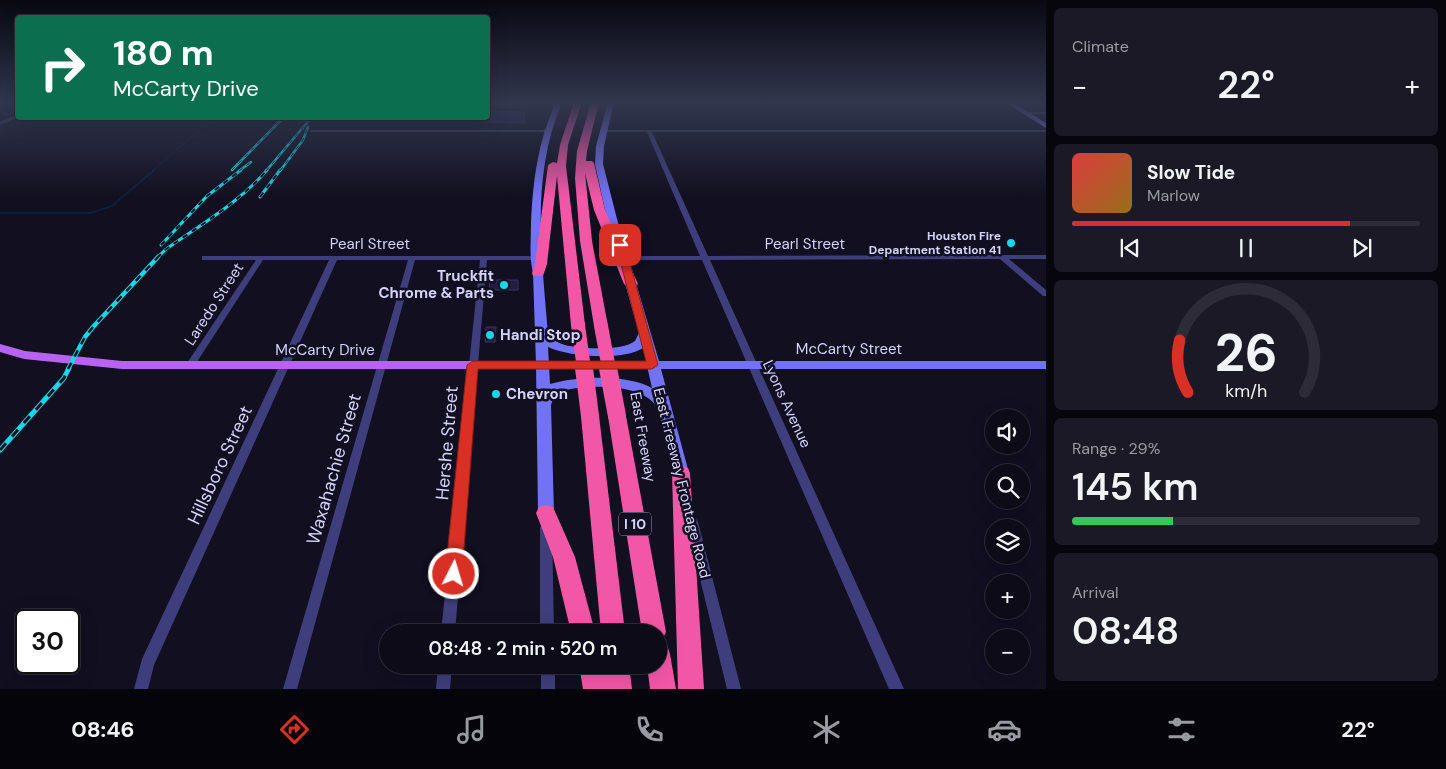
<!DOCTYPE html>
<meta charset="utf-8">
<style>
body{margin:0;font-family:"DM Sans",sans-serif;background:#1b1925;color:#f1f3f6;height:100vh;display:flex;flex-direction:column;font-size:19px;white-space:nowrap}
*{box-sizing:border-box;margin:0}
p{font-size:16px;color:#9a9ba2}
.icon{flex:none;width:28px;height:28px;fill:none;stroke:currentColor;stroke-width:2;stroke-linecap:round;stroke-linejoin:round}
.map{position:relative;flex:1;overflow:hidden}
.drawer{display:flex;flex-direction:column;gap:8px;padding:8px;background:#07060d;width:400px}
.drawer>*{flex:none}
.banner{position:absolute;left:15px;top:15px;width:475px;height:105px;border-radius:5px;box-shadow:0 5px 20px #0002,0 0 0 1px #2d2b37;background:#0b6e4f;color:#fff;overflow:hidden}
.buttons{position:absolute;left:985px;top:409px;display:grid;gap:10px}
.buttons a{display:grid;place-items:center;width:45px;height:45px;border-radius:50%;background:#0d0b18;box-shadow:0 5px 20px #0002,0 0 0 1px #2d2b37;font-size:25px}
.speed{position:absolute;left:15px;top:609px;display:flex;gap:10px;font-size:25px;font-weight:700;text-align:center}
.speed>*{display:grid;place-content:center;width:65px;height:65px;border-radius:50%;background:#0d0b18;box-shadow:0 5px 20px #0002,0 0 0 1px #2d2b37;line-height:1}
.speed .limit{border:2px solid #111;border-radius:8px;background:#fff;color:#111}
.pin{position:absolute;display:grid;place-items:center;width:42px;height:42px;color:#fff;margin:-21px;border-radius:10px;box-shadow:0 2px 8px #0006}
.me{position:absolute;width:55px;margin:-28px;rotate:5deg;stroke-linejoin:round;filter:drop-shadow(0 0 4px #0008)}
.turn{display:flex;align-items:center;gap:18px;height:105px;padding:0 15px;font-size:22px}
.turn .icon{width:65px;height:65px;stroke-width:2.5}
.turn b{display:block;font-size:35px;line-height:42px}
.big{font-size:38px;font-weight:600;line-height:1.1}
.drawer .widget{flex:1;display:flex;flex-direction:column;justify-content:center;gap:8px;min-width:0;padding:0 18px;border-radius:8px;background:#1b1925}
.drawer .dial{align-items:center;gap:0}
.dial svg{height:130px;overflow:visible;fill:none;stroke:#2d2b37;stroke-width:7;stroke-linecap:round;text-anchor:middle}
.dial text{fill:#f1f3f6;stroke:none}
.song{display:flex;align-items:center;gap:15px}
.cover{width:60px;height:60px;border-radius:8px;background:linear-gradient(135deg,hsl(0 70% 55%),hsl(40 70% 35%))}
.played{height:5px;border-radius:2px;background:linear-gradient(90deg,#d93025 80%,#2d2b37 80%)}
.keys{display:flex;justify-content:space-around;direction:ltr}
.heat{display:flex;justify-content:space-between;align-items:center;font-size:28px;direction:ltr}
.charge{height:8px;border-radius:4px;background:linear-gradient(90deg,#34c759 29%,#2d2b37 0)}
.trip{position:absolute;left:379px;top:624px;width:288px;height:50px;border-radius:25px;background:#0d0b18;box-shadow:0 5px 20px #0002,0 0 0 1px #2d2b37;font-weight:600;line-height:50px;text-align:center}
.menu{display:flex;height:80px;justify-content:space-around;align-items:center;background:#05040a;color:#9a9ba2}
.menu .icon{width:35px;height:35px}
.menu .current{color:#d93025}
.menu b{font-size:22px;color:#f1f3f6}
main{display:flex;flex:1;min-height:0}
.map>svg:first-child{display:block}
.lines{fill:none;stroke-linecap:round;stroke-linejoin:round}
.stream-far1{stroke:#0d1f3b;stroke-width:1}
.stream{stroke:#0d1f3b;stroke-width:2}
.building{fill:#231d40;stroke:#3a306a}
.minor{fill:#3e3e7c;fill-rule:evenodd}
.secondary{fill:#7172f4;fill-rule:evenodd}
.primary{fill:#b862f2;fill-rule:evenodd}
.motorway{fill:#f257a6;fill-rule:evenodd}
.rail-far3-casing{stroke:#12d8e7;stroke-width:2.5}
.rail-far2-casing{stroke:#12d8e7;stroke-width:3}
.rail-far1-casing{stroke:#12d8e7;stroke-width:4.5}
.rail-casing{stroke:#12d8e7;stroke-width:5}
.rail-far3{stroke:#110f20;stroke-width:1;stroke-dasharray:4.5;stroke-linecap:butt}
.rail-far2{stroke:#110f20;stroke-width:2;stroke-dasharray:5.5;stroke-linecap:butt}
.rail-far1{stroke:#110f20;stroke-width:2.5;stroke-dasharray:7;stroke-linecap:butt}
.rail{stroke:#110f20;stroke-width:3;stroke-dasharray:9;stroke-linecap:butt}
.motorway-bridge-far1{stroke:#f257a6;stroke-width:14}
.motorway-bridge{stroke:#f257a6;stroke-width:18}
.route{fill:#d93025;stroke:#8d1f18}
.poi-dot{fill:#12d8e7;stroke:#110f20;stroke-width:2}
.labels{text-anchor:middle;stroke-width:5;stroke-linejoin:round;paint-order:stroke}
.far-poi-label{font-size:12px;font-weight:bold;fill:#d5d2fb;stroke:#110f20;text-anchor:end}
.shield{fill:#110f20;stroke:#9a98b9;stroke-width:1}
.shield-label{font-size:14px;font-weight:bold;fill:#d5d2fb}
.street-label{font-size:15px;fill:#d5d2fb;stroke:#110f20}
.poi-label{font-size:15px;font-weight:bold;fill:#d5d2fb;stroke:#110f20;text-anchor:start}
.near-street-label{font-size:18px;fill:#d5d2fb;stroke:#110f20}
</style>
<main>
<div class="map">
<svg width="1046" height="689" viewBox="0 0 1046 689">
<rect width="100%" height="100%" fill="#110f20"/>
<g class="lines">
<path class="stream-far1" d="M152 171 214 118"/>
<path class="stream" d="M0 213H90L112 206 154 170"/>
</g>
<g class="building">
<path d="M488 111 524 112 525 123 488 122Z"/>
<path d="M490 280H518V290H489Z"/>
<path d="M486 327H496L495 342H485Z"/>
</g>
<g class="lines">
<g class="minor">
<path d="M1027 112H1046V114H1025V112Z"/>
<path d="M18 114V117L0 125V122Z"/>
<path d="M312 130H546L548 131 546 132H310V131Z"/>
<path d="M603 130H1046V132H652L708 256 1046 255V259H1009L1046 290V296H1043L1000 259 710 260 904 689H889L702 260H624L620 258 624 256H700L647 132H601V131Z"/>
<path d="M202 256H535L539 258 535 260H487L455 632H441L480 260H415L297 689H283L408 260H337L154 665 148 689H134L142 659 329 260H263L193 368 190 369 185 366 256 260H202Z"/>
<path d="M692 517 696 518 698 522 741 689H727L686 522 688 518Z"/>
<path d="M546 523 550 524 552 528 554 632H540V528L542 524Z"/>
<path d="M438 665H452L450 689H436Z"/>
<rect x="541" y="665" width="14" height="24"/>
</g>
<g class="secondary">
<path d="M556 102H562C530 178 542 256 548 335 553 339 558 343 565 345 580 349 623 351 635 341L639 333 607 219 595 164 596 146 608 102H614L604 146 603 164 617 219 659 361H1046V369H661L689 473 687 477 681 479 675 477 673 473C670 460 662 415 656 406 641 382 578 384 555 393L551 405 554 513 552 518 546 520 540 518 538 513 536 365 533 273C529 256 531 240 531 223 533 180 538 141 556 102ZM548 347C569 357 623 361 643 348L652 388C627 374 577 376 550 384Z"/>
<path d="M1005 102H1012L1046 123V128Z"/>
</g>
<path class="primary" d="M0 344 25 351 122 361H652L659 365 652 369H122L24 359 0 352Z"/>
<g class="motorway">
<path d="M574 102H582L568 145 566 166 585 325 583 328H573L571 325 557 176 547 264 543 276H533L532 273 535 264 548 165 553 162 557 163 560 145Z"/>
<path d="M591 102H599L587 151 586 161H592L594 163 605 210 638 284 631 288 624 284 594 210 585 173 592 241 608 326 606 329H596L594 326 580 241 575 178 577 151Z"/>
<path d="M590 410 596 412 599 416 625 632H601L581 416 584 412Z"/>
<path d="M617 410 623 412 626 416 666 632 662 640 658 642 667 645 670 654 676 689H650L647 665H658V632H642L608 416 611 412Z"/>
<path d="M681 466 688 468 690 473 704 689H678L672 473 674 468Z"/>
<path d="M546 505 553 507 575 557 595 632H571L553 557 536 513 539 507Z"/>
<path d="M579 665H603L605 673V665H629L632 689H583Z"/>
</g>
<defs>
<g id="rail-far3">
<path d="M232 170 283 118"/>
<path d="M239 171 251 162"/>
<path d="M266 171 311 118"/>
<path d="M280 171 303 140 308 127"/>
</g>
<g id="rail-far2">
<path d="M260 197 280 170"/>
<path d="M161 245 207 196 241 170"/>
<path d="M157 258 165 250C200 225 239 203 267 170"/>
</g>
<path id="rail-far1" d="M68 369 85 337 93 327 158 257"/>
<path id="rail" d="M0 450 64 378 69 368"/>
</defs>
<use href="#rail-far3" class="rail-far3-casing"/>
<use href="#rail-far2" class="rail-far2-casing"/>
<use href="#rail-far1" class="rail-far1-casing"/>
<use href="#rail" class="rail-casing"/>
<use href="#rail-far3" class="rail-far3"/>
<use href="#rail-far2" class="rail-far2"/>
<use href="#rail-far1" class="rail-far1"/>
<use href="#rail" class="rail"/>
<g class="motorway-bridge-far1">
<path d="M578 325 584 369"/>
<path d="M601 326 609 369"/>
</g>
<g class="motorway-bridge">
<path d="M584 368 590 416"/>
<path d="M608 368 617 416"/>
</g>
</g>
<linearGradient id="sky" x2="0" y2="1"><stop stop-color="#090812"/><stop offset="0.52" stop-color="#32374e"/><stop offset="1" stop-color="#32374e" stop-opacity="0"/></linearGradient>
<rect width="1046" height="198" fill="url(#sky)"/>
<path class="route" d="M617 243H623L625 245 658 365 652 369H478L462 574 460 579 454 582 448 579 445 574 467 365 473 361H646L616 245Z"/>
<g class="poi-dot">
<circle cx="1011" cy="243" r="5"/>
<circle cx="504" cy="285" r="5"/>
<circle cx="490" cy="335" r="5"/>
<circle cx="496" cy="394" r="5"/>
</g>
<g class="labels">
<g class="far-poi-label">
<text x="1001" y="240">Houston Fire<tspan x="1001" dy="14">Department Station 41</tspan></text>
</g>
<rect class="shield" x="619" y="512.5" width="32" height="23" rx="4"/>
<g class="shield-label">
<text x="635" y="529">I 10</text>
</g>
<g class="street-label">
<text x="370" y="249">Pearl Street</text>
<text x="805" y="249">Pearl Street</text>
<text transform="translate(214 304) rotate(-57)" y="5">Laredo Street</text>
<text x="849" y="354">McCarty Street</text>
<text x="325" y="355">McCarty Drive</text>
<text transform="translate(787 404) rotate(65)" y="5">Lyons Avenue</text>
<text transform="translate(643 437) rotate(80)" y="5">East Freeway</text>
<text transform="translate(682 483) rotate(76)" y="5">East Freeway Frontage Road</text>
</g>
<g class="poi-label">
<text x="494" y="281" text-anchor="end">Truckfit<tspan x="494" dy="17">Chrome &amp; Parts</tspan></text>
<text x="500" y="340">Handi Stop</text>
<text x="506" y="399">Chevron</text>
</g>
<g class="near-street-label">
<text transform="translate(447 443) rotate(-85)" y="6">Hershe Street</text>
<text transform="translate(220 465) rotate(-65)" y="6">Hillsboro Street</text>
<text transform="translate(334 469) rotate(-74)" y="6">Waxahachie Street</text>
</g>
</g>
</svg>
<div class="buttons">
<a><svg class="icon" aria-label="sound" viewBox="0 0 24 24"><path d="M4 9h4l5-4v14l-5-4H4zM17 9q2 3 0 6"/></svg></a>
<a><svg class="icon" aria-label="search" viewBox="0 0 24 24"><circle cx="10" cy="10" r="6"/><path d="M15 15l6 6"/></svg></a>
<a><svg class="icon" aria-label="layers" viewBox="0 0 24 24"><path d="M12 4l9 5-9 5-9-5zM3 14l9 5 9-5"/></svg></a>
<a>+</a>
<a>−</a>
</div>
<div class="speed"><div class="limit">30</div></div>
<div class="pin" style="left:620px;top:245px;background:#d93025"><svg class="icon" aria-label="arrive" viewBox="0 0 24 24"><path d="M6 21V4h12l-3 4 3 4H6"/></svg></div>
<svg class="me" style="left:454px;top:574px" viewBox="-20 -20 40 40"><circle r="17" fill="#d93025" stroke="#fff" stroke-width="3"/><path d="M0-11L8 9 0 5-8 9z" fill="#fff"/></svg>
<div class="trip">08:48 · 2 min · 520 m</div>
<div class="banner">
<div class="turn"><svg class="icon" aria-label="right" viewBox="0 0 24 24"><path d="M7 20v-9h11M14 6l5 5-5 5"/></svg><div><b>180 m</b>McCarty Drive</div></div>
</div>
</div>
<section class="drawer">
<div class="widget"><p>Climate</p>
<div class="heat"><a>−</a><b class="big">22°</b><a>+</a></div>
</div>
<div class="widget">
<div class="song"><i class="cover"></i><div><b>Slow Tide</b><p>Marlow</p></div></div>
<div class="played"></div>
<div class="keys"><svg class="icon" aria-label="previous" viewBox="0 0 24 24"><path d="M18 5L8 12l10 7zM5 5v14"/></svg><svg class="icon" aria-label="pause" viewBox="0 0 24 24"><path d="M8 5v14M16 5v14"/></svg><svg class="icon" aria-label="next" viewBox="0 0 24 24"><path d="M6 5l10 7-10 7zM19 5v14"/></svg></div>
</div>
<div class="widget dial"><svg viewBox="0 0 100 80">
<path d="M14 69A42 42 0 1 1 86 69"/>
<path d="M14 69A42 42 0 0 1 9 37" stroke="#d93025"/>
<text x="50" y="56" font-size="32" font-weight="700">26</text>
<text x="50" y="72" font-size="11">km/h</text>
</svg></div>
<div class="widget"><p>Range · 29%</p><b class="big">145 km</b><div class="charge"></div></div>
<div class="widget"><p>Arrival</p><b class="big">08:48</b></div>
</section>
</main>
<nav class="menu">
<b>08:46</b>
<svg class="icon current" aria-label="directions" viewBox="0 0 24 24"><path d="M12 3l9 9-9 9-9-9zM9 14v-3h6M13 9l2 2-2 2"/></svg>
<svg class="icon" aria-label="music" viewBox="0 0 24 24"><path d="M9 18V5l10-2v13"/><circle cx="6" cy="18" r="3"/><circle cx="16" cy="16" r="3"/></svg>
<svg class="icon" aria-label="phone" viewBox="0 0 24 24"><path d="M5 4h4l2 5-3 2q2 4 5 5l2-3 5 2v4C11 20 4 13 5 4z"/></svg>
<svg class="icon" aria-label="climate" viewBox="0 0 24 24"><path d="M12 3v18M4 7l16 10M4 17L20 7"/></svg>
<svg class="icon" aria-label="car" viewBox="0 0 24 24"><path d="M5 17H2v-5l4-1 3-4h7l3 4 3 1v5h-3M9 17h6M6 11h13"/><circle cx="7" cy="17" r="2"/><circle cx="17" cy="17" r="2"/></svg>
<svg class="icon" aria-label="filters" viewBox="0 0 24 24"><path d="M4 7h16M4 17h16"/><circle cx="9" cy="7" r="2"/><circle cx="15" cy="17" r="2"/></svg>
<b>22°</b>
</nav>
